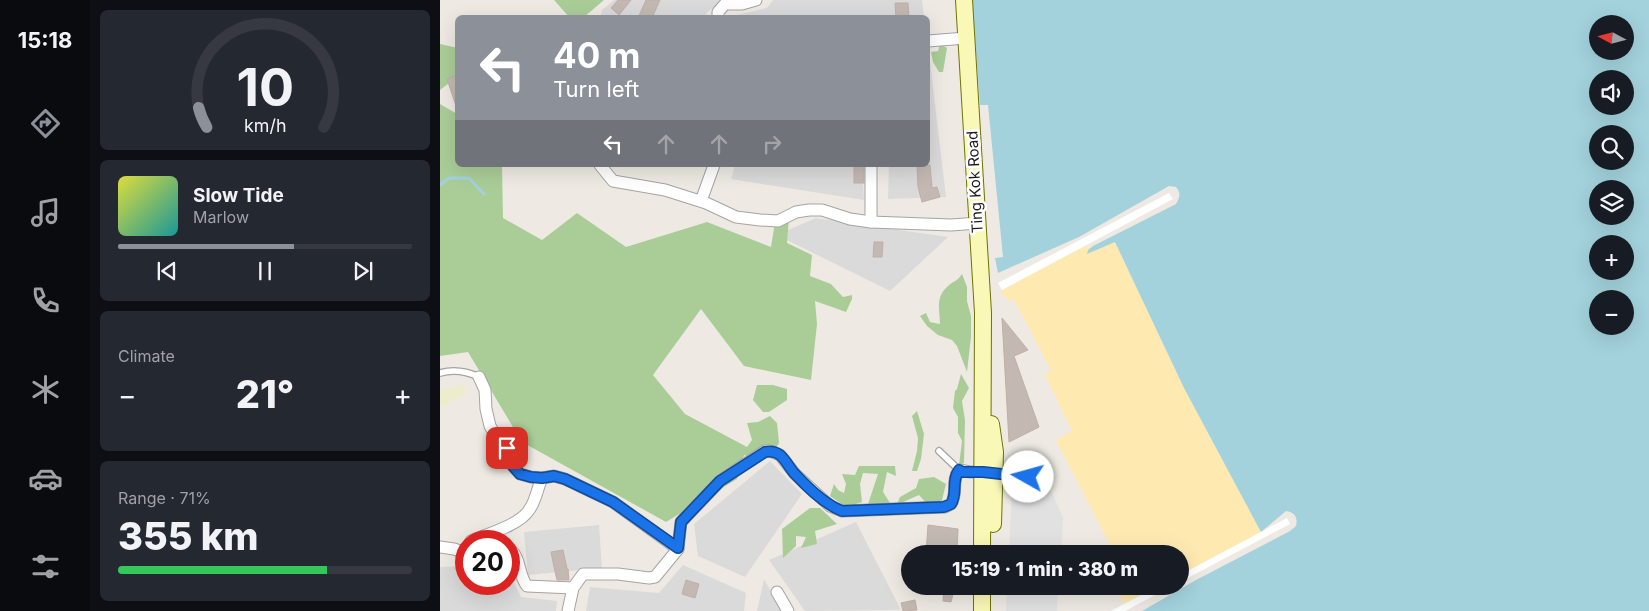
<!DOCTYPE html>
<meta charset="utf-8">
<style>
body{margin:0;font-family:Inter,sans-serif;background:#242831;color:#f1f3f6;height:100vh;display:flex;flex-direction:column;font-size:19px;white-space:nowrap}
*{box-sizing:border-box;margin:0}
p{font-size:16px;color:#9ea1a6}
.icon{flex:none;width:28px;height:28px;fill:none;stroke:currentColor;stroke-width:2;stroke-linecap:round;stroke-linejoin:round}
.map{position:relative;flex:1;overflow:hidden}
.drawer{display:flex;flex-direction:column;gap:10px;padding:10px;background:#0d0f14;width:350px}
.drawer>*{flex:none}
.banner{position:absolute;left:15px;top:15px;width:475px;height:152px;border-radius:8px;box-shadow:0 5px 20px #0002;background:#8c9099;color:#fff;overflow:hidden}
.needle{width:32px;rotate:277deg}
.tools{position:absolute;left:1149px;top:15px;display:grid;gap:10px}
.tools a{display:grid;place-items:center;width:45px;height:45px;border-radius:50%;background:#171b24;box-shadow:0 5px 20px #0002;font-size:25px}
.speed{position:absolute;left:15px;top:530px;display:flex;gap:10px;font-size:25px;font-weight:700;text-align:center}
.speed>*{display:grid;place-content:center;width:65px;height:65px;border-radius:50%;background:#171b24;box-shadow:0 5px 20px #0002;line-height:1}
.speed .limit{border:8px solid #d22;background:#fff;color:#111}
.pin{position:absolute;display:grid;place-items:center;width:42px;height:42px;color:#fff;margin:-21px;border-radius:10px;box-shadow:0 2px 8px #0006}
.me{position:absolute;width:55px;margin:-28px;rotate:277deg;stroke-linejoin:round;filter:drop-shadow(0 0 4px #0008)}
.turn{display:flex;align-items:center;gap:18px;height:105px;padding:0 15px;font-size:22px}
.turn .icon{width:65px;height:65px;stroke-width:2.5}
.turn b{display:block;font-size:35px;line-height:42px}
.lanes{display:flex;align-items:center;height:48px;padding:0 15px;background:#0003;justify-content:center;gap:25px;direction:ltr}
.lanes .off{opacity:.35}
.big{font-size:38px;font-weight:800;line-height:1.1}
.drawer .widget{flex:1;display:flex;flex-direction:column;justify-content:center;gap:8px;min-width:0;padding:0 18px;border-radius:8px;background:#242831}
.drawer .dial{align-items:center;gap:0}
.dial svg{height:130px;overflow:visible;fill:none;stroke:#363941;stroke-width:7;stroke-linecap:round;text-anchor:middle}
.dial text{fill:#f1f3f6;stroke:none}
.song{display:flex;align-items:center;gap:15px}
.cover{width:60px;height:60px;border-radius:8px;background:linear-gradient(135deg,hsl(60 70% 55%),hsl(180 70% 35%))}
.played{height:5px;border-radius:2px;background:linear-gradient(90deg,#8c9099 60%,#363941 60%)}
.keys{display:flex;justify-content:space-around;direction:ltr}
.heat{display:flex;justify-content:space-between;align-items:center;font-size:28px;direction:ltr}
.charge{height:8px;border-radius:4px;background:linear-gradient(90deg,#34c759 71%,#363941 0)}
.trip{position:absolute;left:461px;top:545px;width:288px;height:50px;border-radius:25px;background:#171b24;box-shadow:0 5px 20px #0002;font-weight:800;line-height:50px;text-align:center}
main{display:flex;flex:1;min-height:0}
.tab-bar{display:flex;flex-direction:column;width:90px;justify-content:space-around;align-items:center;background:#090b0e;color:#9ea1a6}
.tab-bar .icon{width:35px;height:35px}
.tab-bar .selected{color:#8c9099}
.tab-bar b{font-size:22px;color:#f1f3f6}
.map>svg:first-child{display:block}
.residential{fill:#dbdada}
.farmland{fill:#ededce}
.forest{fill:#aacd98}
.sand{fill:#feeab1}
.parking{fill:#e1e1e1}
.water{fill:#a3d2dc;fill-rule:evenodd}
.pier{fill:#fff}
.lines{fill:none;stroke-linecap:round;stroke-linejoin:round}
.stream{stroke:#a3d2dc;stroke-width:3}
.building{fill:#c3b9b2;stroke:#c0afa5}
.service-casing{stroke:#a4a4a4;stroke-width:8}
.minor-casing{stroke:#a4a4a4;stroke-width:13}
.secondary-casing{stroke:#6d7305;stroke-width:18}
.service{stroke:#fff;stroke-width:5.5}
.minor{stroke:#fff;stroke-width:11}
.secondary{stroke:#f9f8b6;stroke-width:16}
.route-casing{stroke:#114b97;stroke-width:12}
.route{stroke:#1a73e8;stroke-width:9}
.labels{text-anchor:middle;stroke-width:5;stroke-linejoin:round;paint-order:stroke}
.street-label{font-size:15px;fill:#1d1d1d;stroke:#fff}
</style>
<main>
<nav class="tab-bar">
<b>15:18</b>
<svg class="icon selected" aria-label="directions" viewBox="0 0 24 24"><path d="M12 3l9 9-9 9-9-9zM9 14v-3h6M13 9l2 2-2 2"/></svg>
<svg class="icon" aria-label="music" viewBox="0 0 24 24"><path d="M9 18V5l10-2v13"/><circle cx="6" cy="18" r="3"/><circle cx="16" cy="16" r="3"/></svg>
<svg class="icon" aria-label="phone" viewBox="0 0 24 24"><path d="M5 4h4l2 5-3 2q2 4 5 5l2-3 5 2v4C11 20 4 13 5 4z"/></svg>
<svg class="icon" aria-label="climate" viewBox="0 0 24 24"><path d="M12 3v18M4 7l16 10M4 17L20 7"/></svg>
<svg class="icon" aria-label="car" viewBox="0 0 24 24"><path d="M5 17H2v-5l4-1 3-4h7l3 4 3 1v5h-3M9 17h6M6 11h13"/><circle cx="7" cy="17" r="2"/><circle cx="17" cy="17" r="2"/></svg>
<svg class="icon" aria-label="filters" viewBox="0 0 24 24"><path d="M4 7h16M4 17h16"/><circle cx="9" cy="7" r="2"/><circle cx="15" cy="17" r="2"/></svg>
</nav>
<section class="drawer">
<div class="widget dial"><svg viewBox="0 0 100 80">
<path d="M14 69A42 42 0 1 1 86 69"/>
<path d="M14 69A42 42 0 0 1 9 57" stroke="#8c9099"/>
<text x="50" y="56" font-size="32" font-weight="700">10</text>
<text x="50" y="72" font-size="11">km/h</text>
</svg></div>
<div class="widget">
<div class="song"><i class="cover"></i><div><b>Slow Tide</b><p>Marlow</p></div></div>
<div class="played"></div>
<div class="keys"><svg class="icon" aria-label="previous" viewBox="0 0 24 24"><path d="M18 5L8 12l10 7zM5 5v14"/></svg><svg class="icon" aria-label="pause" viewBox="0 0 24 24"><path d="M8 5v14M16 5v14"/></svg><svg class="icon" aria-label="next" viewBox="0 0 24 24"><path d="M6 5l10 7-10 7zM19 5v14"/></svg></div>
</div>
<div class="widget"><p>Climate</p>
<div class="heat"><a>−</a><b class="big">21°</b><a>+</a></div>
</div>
<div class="widget"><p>Range · 71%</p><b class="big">355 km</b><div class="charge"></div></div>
</section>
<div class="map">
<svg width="1209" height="611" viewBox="0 0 1209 611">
<rect width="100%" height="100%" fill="#eeeae3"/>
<g class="residential">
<path d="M174 0H284L266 13 268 17 160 18 162 10Z"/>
<path d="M333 0H482L484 17 293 18 292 16 327 8Z"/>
<path d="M488 45 506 197 448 199 449 165H488Z"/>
<path d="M295 165H422L424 200 291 179Z"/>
<path d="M376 218 508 237 450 291 347 240 348 230Z"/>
<path d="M330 461 362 494 305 577 258 556 254 524Z"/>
<path d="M416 522 461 610 365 611 329 560Z"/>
<path d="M159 525 162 568 88 575 84 532Z"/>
<path d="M243 565 306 593 304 611H146L150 587 219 593Z"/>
<path d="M26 566V584H69V573L81 597 117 601 116 611H0V567Z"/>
<path d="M324 579 342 611H317Z"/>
</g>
<path class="farmland" d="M22 384 28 392 0 409V391Z"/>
<g class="forest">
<path d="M114 0H164L144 17 130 18Z"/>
<path d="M0 44 18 48 17 77 0 90Z"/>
<path d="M500 44 507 48 503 72H499L493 62 491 52 498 51Z"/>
<path d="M0 104 17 114 18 165H62L63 218 102 240 137 213 186 247 267 222 331 247 336 216 349 219 347 243 372 255 370 276 391 284 403 297 412 295V299L406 312 375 301 377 324 371 380 304 366 261 309 213 375 245 414 307 447 312 440 307 423 318 422 330 416 337 423 339 443 331 456 327 445 319 460 304 455 297 479 226 522 82 442 28 352 0 356Z"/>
<path d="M522 274 527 287V301L531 316V337L527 372 517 346 512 340 498 335 487 326 480 316 486 313 490 322 500 324C500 310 495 298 507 287 513 281 517 282 522 274Z"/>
<path d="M521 374 529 388 522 401 525 420 524 463 519 465 522 441 518 433V417L513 408 515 391 517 389Z"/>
<path d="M317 385H333L347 389V400L329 412H323L313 400Z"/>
<path d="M477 411 484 434 481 459 477 471H472L477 451 478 438 472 416Z"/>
<path d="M419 466H455L456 476 447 472 443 492 450 503 434 516 426 510 438 474 423 473 420 484 422 502 406 507 390 496 394 484 398 490 404 493 406 484 402 474 415 475Z"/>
<path d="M494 477 506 484 501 504 489 506 479 495 461 503 458 502 460 497 476 488 479 479Z"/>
<path d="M370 508H380L397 524 375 531 377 544 361 548 366 537 356 536V546L343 558 342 529Z"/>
</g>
<g class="sand">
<path d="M675 242 744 388 821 532 740 575V554H664L662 550 670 545 616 440 632 431 605 375 611 371 574 299 568 302 567 296 562 297V290L641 248Z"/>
<path d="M675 586H718L684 604Z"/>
</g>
<g class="parking">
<path d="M573 464 599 465 623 517 621 554H569Z"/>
<path d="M567 586H618L617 611H566Z"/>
</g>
<path class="water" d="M532 0H1209V611H702L756 580 850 531 856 526C858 518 855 512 846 511L821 532 744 388 675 242 647 254 648 250 653 246 736 204C740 197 741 193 736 187L729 186 639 237 558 273 555 258 563 257 548 105H540ZM1158 24H1185V51H1158ZM1158 79H1185V106H1158ZM1158 134H1185V161H1158ZM1158 189H1185V216H1158ZM1158 244H1185V271H1158ZM1158 299H1185V326H1158Z"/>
<g class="pier">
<path d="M729 193 733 199 562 290 558 283Z"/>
<path d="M847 518 850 524 740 582V575Z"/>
<path d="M718 586H732L685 611H671Z"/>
</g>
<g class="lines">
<path class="stream" d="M0 185 9 178H29L44 194"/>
</g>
<g class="building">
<path d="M178 0H191L179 15 171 8Z"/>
<path d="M206 0H220L212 18H198Z"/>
<path d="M455 3H468L469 18H456Z"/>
<path d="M18 75V106H16L7 79Z"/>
<rect x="414" y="165" width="10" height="18"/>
<path d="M477 165H490L492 188 497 187 500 197 482 202 478 187Z"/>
<path d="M434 242H443L442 257H433Z"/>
<path d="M562 318 588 350 574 356 599 427 569 442Z"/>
<path d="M488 525 518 529 517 554H486Z"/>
<path d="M123 550 127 569H128L129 580H117L114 567 111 552Z"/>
<path d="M246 580 259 584 255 598 242 594Z"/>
<path d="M504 586H515L511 602 503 601Z"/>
<path d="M475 600 477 610 463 611 461 603Z"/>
</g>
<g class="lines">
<defs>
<g id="service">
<path d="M0 373C14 369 26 371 39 377"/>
<path d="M499 451 519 470"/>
<path d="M555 473 588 477"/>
</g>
<g id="minor">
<path d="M278 18V12L285 4H302L316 0"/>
<path d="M488 41 526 38"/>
<path d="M160 165 173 181 225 190 266 203 296 217 320 220 338 221 356 212 369 210H382L410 219 431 222 511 225 538 223"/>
<path d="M261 201 274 165"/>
<path d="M431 222V165"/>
<path d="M39 377 45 390 46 409 50 426 57 438 67 448 73 466 80 474 91 477 102 478 114 476 125 479 173 502 238 549"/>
<path d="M31 541C47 534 80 525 89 510 96 501 97 489 102 478"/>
<path d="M0 547 14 549 26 553"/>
<path d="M69 552H73C81 562 79 576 87 586L133 588"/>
<path d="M337 592 348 611"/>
<path d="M128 611 133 588 143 574H178L209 578 215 577 238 549 241 522 280 481 325 451H330L340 455 355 474 390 506 402 511 505 507 511 504C518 493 511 481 519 470L530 472H543"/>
</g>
<g id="secondary">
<path d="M524 0 543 313 542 554"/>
<path d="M551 424 555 452 553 524"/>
<path d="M542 611V586"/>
</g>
</defs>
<use href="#service" class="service-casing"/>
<use href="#minor" class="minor-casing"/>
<use href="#secondary" class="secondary-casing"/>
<use href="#service" class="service"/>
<use href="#minor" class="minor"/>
<use href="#secondary" class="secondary"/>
</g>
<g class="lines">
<defs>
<path id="route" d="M67 448 73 466 80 474 91 477 102 478 114 476 125 479 173 502 238 548 241 522 280 481 325 452C330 451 336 452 340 455 346 460 350 469 355 474 368 488 384 504 402 511L504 507 511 504C518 493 511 481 519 470L523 472H543L588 477"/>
</defs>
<use href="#route" class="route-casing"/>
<use href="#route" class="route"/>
</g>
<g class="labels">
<g class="street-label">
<text transform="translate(535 182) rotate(-93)" y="5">Ting Kok Road</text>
</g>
</g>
</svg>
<div class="tools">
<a><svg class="needle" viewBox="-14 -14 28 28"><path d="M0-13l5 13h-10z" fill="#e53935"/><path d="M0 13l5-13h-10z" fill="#9ea1a6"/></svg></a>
<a><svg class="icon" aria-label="sound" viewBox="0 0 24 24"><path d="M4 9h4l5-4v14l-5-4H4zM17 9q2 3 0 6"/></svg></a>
<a><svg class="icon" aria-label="search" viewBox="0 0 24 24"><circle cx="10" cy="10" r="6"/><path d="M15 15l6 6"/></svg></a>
<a><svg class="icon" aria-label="layers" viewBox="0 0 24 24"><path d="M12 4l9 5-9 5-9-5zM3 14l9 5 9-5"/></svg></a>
<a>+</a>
<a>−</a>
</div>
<div class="speed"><div class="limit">20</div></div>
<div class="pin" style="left:67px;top:448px;background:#d93025"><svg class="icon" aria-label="arrive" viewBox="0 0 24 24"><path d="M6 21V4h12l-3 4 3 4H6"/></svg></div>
<svg class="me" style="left:588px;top:477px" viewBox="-20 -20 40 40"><circle r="19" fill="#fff"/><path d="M0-13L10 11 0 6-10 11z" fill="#1a73e8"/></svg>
<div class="trip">15:19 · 1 min · 380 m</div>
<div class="banner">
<div class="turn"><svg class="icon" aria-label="left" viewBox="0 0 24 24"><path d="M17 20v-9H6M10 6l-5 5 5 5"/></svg><div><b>40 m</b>Turn left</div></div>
<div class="lanes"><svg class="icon" aria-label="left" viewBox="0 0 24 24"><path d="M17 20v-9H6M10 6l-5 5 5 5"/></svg><svg class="icon off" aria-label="ahead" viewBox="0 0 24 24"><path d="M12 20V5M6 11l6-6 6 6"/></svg><svg class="icon off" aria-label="ahead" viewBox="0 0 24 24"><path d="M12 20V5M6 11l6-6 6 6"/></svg><svg class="icon off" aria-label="right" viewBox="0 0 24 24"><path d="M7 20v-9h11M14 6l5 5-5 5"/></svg></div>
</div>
</div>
</main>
